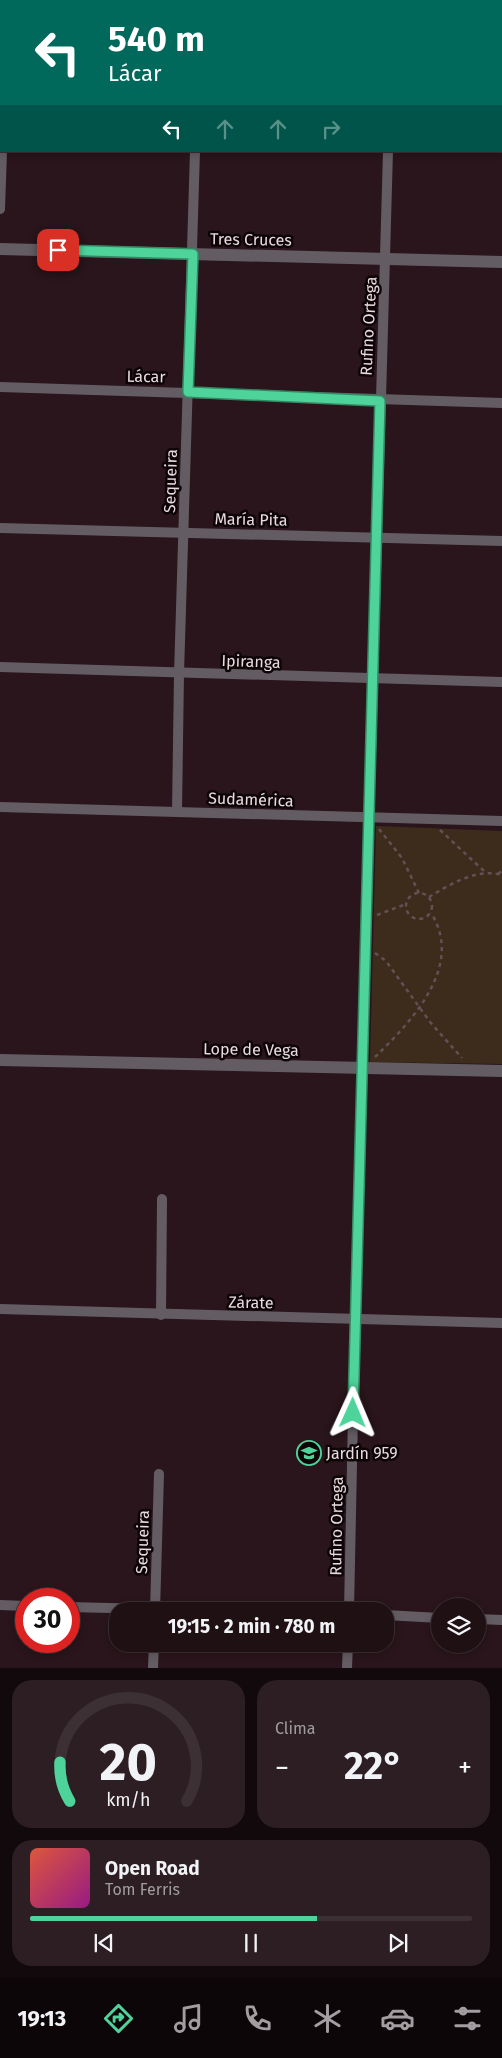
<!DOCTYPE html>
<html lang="es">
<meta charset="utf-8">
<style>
body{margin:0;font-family:"Fira Sans",sans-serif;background:#2c1e22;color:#f1f3f6;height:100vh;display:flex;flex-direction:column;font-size:19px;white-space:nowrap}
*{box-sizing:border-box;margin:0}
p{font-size:16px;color:#a19da0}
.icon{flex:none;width:28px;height:28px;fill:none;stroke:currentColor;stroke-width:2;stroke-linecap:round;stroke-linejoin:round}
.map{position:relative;height:1668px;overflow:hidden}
.sheet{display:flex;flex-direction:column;gap:12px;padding:12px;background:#11090b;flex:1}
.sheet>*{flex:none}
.hud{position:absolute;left:0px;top:0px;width:502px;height:152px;box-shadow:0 2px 8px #0003,0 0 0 1px #3c3034;background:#00695c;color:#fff;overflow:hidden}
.tools{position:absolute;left:431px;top:1598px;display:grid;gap:10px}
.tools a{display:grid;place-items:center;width:55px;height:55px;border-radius:50%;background:#1f1014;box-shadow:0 2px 8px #0003,0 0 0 1px #3c3034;font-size:25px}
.speed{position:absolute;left:15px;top:1588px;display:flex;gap:10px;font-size:25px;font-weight:700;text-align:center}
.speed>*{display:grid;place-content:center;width:65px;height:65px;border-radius:50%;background:#1f1014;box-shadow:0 2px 8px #0003,0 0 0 1px #3c3034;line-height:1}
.speed .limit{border:8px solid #d22;background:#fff;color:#111}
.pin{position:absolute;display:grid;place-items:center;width:42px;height:42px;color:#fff;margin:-21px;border-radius:10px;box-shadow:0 2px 8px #0006}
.me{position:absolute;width:55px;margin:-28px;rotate:1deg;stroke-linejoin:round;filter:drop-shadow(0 0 4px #0008)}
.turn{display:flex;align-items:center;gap:18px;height:105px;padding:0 25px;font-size:22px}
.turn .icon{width:65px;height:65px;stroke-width:2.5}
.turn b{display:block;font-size:35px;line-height:42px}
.lanes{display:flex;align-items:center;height:48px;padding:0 25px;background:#0003;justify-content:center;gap:25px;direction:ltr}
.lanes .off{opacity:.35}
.big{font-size:38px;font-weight:700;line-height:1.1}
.sheet .widget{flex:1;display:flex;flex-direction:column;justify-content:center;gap:8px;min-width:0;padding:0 18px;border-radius:20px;background:#2c1e22}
.sheet .dial{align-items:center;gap:0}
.dial svg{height:130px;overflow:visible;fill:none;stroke:#3c3034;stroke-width:7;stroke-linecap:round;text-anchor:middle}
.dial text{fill:#f1f3f6;stroke:none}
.song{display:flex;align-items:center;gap:15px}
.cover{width:60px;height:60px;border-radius:8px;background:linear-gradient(135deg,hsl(10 70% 55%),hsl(310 70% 35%))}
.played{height:5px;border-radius:2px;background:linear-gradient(90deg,#4ed39a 65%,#3c3034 65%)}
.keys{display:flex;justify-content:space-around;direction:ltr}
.heat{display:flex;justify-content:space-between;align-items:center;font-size:28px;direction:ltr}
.sheet .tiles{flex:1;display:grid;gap:12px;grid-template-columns:1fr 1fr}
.widget:last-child{grid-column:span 2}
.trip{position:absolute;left:109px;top:1602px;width:285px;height:50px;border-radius:20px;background:#1f1014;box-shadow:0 2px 8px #0003,0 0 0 1px #3c3034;font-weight:700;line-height:50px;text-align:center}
.dock{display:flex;height:80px;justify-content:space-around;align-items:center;background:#0c0608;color:#a19da0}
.dock .icon{width:35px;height:35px}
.dock .active{color:#4ed39a}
.dock b{font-size:22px;color:#f1f3f6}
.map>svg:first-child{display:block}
.green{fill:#3d2c1b}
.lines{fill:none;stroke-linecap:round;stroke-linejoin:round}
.path{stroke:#635056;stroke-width:2.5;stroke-dasharray:4 4;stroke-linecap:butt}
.minor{stroke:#645c63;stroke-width:10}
.tertiary{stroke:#645c63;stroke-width:12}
.route-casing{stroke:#338964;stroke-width:12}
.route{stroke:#4ed39a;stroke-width:9}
.labels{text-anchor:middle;stroke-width:5;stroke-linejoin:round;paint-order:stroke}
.street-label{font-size:16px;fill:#e9dade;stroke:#0c0406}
.poi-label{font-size:16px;fill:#e9dade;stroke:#0c0406;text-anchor:start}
</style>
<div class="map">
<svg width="502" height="1668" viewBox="0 0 502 1668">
<rect width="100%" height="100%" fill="#29151b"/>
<path class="green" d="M376 826 502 831V1064L370 1062Z"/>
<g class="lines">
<g class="path">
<path d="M379 829 402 858 419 893"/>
<path d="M440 830 485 872"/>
<path d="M498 874 502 871"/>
<circle cx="419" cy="906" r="13"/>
<path d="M429 897C451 884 476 868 502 875"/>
<path d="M377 915 406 904"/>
<path d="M375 953 386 961 430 1022 462 1058"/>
<path d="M375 1057C411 1022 465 966 431 913"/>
</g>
<g class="minor">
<path d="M6 1V0"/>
<path d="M200 1V0"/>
<path d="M393 1V0"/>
<path d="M0 110H1"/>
<path d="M501 123 502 124"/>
<path d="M0 209 2 151"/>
<path d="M0 387 502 403"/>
<path d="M0 528 502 541"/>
<path d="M0 667 502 682"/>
<path d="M0 807 502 821"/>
<path d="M177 812 179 674 195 151"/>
<path d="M0 1309 502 1323"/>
<path d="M161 1315 162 1199"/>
<path d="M0 1605 26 1606"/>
<path d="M69 1607 229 1611"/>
<path d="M155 1611 159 1474"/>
<path d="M349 1611 355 1318 388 151"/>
<path d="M385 1615 440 1618"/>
<path d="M478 1619 502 1620"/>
<path d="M153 1668 154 1644"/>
<path d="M347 1668 348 1644"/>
</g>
<g class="tertiary">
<path d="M0 249 502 262"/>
<path d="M0 1060 502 1071"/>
</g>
</g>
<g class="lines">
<defs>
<path id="route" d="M58 250 193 254 188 392 380 401 353 1413"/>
</defs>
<use href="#route" class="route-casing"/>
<use href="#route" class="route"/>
</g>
<defs>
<symbol id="school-ring" viewBox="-11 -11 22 22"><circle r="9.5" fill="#0c0406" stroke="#4ed39a" stroke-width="1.5"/><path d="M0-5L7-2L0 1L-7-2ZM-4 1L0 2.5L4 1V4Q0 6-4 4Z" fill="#4ed39a"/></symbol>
</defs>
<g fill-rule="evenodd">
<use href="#school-ring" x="295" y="1439" width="28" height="28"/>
</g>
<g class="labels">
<g class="street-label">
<text transform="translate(251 239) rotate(1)" y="6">Tres Cruces</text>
<text transform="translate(368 326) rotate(-87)" y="6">Rufino Ortega</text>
<text transform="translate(146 376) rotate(1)" y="6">Lácar</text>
<text transform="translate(170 481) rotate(-88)" y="6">Sequeira</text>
<text transform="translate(251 519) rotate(1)" y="6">María Pita</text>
<text transform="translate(251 661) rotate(2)" y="6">Ipiranga</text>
<text transform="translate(251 799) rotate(2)" y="6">Sudamérica</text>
<text transform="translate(251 1049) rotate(1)" y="6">Lope de Vega</text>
<text transform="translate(251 1302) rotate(1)" y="6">Zárate</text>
<text transform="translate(336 1526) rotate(-89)" y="6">Rufino Ortega</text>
<text transform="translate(142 1542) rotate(-88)" y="6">Sequeira</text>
</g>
<g class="poi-label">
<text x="326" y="1459">Jardín 959</text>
</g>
</g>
</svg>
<div class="tools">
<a><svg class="icon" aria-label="layers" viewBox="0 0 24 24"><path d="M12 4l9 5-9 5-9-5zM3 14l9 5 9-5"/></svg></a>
</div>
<div class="speed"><div class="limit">30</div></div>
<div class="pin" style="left:58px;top:250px;background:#d93025"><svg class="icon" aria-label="arrive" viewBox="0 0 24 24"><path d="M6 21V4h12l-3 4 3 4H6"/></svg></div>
<svg class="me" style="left:353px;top:1413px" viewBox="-20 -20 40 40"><path d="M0-17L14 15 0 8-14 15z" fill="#4ed39a" stroke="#fff" stroke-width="4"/></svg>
<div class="trip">19:15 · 2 min · 780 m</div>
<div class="hud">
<div class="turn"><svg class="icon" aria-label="left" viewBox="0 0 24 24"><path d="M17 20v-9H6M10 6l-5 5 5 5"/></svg><div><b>540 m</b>Lácar</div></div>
<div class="lanes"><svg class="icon" aria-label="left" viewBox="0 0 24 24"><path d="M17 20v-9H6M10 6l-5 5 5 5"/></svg><svg class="icon off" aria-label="ahead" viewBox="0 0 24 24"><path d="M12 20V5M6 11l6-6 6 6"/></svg><svg class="icon off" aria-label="ahead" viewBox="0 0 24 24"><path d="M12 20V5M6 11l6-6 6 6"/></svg><svg class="icon off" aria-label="right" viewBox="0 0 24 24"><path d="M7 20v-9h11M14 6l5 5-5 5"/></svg></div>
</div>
</div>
<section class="sheet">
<div class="tiles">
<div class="widget dial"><svg viewBox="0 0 100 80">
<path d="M14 69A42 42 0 1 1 86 69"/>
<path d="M14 69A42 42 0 0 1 8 45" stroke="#4ed39a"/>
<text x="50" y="56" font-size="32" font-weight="700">20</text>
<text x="50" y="72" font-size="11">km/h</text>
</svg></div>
<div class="widget"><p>Clima</p>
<div class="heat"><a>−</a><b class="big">22°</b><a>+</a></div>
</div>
<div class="widget">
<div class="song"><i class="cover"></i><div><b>Open Road</b><p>Tom Ferris</p></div></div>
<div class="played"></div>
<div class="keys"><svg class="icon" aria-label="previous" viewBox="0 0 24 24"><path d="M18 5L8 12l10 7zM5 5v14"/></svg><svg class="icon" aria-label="pause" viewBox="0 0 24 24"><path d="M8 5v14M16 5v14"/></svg><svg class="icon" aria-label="next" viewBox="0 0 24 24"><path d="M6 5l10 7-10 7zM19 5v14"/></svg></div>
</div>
</div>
</section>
<nav class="dock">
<b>19:13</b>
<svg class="icon active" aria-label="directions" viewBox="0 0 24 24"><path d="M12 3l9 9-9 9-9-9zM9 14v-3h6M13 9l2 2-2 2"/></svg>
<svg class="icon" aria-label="music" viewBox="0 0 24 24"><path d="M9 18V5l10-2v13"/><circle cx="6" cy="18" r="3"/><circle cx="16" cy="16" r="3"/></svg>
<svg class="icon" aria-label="phone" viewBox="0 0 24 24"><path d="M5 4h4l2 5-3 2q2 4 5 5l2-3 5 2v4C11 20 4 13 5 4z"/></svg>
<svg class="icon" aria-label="climate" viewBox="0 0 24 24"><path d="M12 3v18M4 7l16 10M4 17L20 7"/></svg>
<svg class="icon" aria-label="car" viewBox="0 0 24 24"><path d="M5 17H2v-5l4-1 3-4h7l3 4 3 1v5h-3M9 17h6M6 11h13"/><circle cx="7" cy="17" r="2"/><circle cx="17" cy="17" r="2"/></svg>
<svg class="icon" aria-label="filters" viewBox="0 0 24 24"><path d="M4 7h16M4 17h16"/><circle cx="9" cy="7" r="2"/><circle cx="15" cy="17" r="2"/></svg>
</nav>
